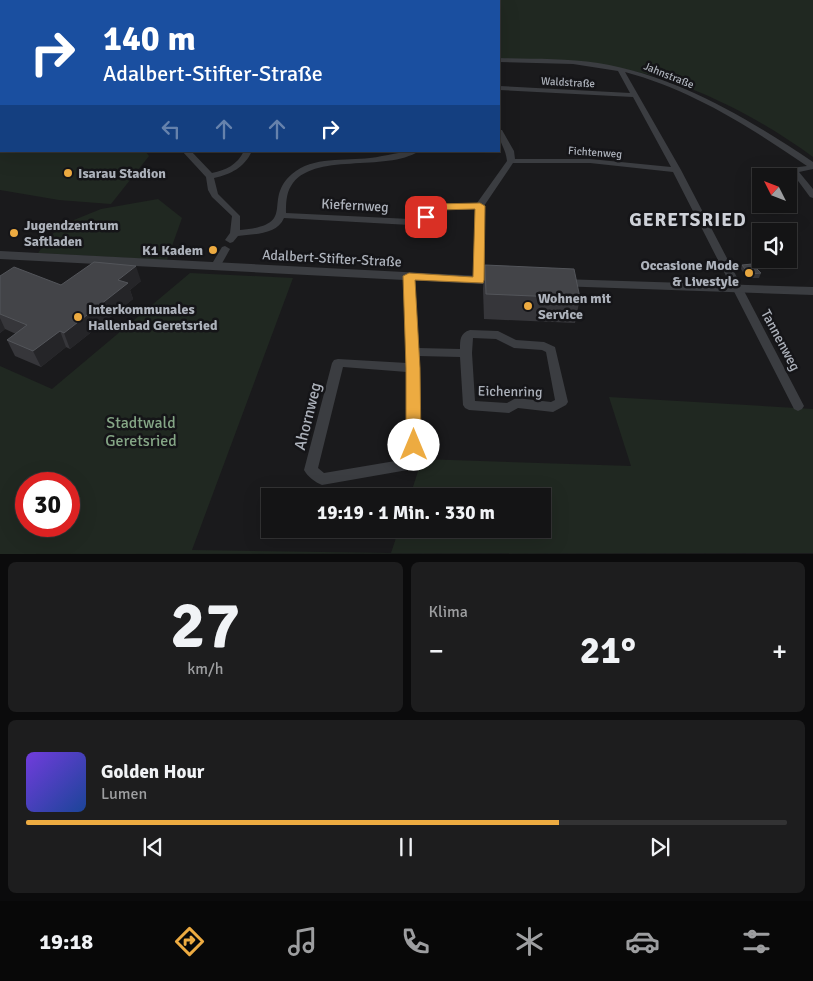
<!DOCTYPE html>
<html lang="de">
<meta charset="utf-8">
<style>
body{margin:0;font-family:Signika,sans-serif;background:#1d1d1e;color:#f1f3f6;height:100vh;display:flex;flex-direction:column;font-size:19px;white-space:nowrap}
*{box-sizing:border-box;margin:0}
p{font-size:16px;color:#9d9ea0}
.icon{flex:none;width:28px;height:28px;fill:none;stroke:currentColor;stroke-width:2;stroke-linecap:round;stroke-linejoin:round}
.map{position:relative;height:554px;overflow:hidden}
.panel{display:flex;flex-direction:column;gap:8px;padding:8px;background:#0b0b0c;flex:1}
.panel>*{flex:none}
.banner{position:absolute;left:0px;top:0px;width:500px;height:152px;box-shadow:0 5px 20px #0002,0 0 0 1px #333334;background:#1a4fa0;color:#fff;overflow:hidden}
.needle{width:32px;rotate:312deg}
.tools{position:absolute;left:752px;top:168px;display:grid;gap:10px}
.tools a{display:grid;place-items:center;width:45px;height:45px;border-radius:0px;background:#141415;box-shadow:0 5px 20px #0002,0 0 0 1px #333334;font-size:25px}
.speed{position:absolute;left:15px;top:472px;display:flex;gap:10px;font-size:25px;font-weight:700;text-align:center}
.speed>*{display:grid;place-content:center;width:65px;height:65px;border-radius:50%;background:#141415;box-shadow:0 5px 20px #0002,0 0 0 1px #333334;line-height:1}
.speed .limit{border:8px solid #d22;background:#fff;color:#111}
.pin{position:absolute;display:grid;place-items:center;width:42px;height:42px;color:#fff;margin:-21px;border-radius:10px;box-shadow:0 2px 8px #0006}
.me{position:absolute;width:55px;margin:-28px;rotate:0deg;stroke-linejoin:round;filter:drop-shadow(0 0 4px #0008)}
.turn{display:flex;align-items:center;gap:18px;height:105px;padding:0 20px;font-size:22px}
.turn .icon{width:65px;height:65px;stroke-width:2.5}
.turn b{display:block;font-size:35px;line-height:42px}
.lanes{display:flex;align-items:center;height:48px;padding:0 20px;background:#0003;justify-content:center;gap:25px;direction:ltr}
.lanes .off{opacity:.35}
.big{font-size:38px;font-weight:700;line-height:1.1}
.panel .card{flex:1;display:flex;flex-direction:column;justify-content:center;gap:8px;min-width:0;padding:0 18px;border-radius:8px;background:#1d1d1e}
.panel .dial{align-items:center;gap:0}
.dial b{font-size:65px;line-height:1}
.song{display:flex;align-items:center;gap:15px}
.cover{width:60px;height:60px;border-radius:8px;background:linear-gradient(135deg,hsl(260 70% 55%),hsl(220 70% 35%))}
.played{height:5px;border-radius:2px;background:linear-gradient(90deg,#edab41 70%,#333334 70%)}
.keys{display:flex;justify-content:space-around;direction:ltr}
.heat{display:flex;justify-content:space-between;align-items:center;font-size:28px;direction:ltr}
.panel .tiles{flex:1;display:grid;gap:8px;grid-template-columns:1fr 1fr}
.card:last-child{grid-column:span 2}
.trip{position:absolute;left:261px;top:488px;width:290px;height:50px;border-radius:0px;background:#141415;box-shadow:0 5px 20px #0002,0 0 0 1px #333334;font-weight:700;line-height:50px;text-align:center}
.tabs{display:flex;height:80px;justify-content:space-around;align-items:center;background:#080808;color:#9d9ea0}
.tabs .icon{width:35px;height:35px}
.tabs .selected{color:#edab41}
.tabs b{font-size:22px;color:#f1f3f6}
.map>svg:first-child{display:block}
.green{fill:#202821;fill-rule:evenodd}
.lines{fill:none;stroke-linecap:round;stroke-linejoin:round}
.minor{fill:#3b3d41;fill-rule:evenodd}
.tertiary{fill:#3b3d41;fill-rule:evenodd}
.wall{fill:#36363a}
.shaded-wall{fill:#252528}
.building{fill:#434448;stroke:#53555a}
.route{fill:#edab41;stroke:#9a6f2a}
.poi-dot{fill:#edab41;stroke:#151518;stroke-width:2}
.labels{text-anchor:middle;stroke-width:5;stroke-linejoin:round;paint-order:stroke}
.far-street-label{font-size:11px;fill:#adb2bb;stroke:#151518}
.poi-label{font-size:14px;font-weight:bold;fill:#adb2bb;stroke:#151518;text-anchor:start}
.street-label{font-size:14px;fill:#adb2bb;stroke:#151518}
.near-street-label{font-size:16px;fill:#adb2bb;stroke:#151518}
.near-park-label{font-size:16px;fill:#85a686;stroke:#151518}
.district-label{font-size:19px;font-weight:bold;letter-spacing:1px;fill:#ced1d8;stroke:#151518}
</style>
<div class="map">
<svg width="813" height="554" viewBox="0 0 813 554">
<rect width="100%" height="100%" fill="#1a1a1c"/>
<g class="green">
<path d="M42 0H813V157C761 119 692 82 628 70 585 61 542 61 499 59V1Z"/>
<path d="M0 119 1 151H145L149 156 111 204 59 200 0 190Z"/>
<path d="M158 199 182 218 167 260 38 253 59 226 101 209Z"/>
<path d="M190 273 293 278 192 550 391 553 399 529H542V496H410L422 459 631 466 609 397 813 409V553L0 554V366L52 389ZM26 484H69V526H26Z"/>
</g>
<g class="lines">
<g class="minor">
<rect x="36" y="0" width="5" height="1"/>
<path d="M0 7 1 8V10L0 11Z"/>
<rect x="0" y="39" width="1" height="4"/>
<path d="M499 58C532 59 565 58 598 63 678 76 747 118 813 162V169L799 172 813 189V198L810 197 790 170 791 168 807 166C750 127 692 90 625 72L681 170 804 406 802 409 798 411 794 409 673 172 590 163H513L484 206V280L479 283 474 280 476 209 437 210 425 221 410 225 284 218C277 235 253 234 238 236L233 242 230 243 225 240 230 233 232 216 212 197 208 190 206 177 182 151H191L212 173C226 170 237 165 244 151H252C244 168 231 174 214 178L218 194 240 216V230C300 225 261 201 292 174 313 156 345 161 370 158 386 156 402 151 419 151 386 173 312 151 291 186 286 194 286 204 286 213L410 219C421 217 425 208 435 204L477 203 507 161C506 148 498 142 499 130H502L514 151 515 159H590L671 167 633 97 499 90V86L630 93 618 71 573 64 499 62Z"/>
<path d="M225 246 230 249 220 267 218 269H212L210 267 222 247Z"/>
<path d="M409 274 414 277 418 348 460 349C460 340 460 333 470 330L498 331 516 340 544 342 555 347 568 402 566 405 553 412 518 408 509 413 469 410 465 408 463 405 460 357 418 356 421 464 419 468 322 485C315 482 308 477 304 470L332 363 334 360 338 359 407 363 404 277ZM473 338 496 339 514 348 542 350 546 352 555 400 551 402 516 398 507 403 475 401 472 353ZM343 367 407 372V459L324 473 318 468Z"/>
</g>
<g class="tertiary">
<path d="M0 251 501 277 507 281 501 285 0 259Z"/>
<path d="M561 279 813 287V295L557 286 555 283 557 280Z"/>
</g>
</g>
<g class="wall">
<path d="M485 265 580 298 575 323 484 319 483 289Z"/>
<path d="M742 265 761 273 759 278H747L741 269Z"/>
<path d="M0 276 61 285 141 281 130 290 133 299 70 349 66 347 41 367 15 356 7 340 16 334 5 329 0 333Z"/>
</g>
<g class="shaded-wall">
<path d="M136 266 141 281 130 290 133 299 70 349 64 333 118 280Z"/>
<path d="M0 318 5 329 0 333Z"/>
<path d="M60 331 66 347 41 367 33 351Z"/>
</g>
<g class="building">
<path d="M94 262 136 266 118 280 128 283 64 333 60 331 33 351 7 340 27 325 0 314V276L14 267 61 285Z"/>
<path d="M752 264 761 273 749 274 742 265Z"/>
<path d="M485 265 574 269 580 298 486 294Z"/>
</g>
<path class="route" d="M480 203 485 206 484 280 483 283 415 280 420 368 421 445 419 449 414 451 408 449 406 445V368L403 276 409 273 473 277 475 209 437 210 430 219 426 220 421 217 431 205 434 204Z"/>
<g class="poi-dot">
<circle cx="68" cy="173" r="5"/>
<circle cx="14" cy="233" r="5"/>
<circle cx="213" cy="250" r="5"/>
<circle cx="749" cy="273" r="5"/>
<circle cx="528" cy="306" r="5"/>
<circle cx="78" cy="317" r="5"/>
</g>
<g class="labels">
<g class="far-street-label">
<text transform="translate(669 75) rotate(22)" y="4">Jahnstraße</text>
<text transform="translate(568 82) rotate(3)" y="4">Waldstraße</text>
<text transform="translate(595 152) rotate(4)" y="4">Fichtenweg</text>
</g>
<g class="poi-label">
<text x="78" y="178">Isarau Stadion</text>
<text x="24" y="230">Jugendzentrum<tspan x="24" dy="16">Saftladen</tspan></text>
<text x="203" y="255" text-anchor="end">K1 Kadem</text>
<text x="739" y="270" text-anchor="end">Occasione Mode<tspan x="739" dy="16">&amp; Livestyle</tspan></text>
<text x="538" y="303">Wohnen mit<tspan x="538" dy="16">Service</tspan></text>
<text x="88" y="314">Interkommunales<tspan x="88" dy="16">Hallenbad Geretsried</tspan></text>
</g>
<g class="street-label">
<text transform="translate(355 205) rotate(3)" y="5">Kiefernweg</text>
<text transform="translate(332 258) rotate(3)" y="5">Adalbert-Stifter-Straße</text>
<text transform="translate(781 340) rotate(62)" y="5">Tannenweg</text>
<text transform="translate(510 391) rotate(1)" y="5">Eichenring</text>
</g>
<g class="near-street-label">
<text transform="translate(307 416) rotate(-76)" y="6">Ahornweg</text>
</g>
<g class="near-park-label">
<text x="141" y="428">Stadtwald<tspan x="141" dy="18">Geretsried</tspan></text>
</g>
<g class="district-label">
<text x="688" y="226">GERETSRIED</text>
</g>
</g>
</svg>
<div class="tools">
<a><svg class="needle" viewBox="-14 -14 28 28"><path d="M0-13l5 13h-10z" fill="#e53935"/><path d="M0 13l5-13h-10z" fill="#9d9ea0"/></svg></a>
<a><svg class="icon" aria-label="sound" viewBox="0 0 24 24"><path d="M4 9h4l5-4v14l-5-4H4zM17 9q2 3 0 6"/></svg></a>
</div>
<div class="speed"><div class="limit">30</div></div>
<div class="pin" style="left:426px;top:217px;background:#d93025"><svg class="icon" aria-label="arrive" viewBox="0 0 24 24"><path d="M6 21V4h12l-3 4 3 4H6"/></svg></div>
<svg class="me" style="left:414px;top:445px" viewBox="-20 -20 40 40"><circle r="19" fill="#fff"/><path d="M0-13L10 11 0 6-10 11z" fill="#edab41"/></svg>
<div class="trip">19:19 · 1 Min. · 330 m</div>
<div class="banner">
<div class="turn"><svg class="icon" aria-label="right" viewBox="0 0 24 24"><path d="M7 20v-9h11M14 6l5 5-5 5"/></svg><div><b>140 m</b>Adalbert-Stifter-Straße</div></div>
<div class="lanes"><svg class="icon off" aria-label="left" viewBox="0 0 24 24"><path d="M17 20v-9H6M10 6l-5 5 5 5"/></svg><svg class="icon off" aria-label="ahead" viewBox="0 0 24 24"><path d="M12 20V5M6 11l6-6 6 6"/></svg><svg class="icon off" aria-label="ahead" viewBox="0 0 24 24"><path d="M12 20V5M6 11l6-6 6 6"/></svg><svg class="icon" aria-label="right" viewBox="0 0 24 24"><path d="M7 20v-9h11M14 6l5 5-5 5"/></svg></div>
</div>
</div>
<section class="panel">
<div class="tiles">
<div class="card dial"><b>27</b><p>km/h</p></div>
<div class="card"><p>Klima</p>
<div class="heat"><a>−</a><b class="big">21°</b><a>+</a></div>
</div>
<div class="card">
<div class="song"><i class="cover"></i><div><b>Golden Hour</b><p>Lumen</p></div></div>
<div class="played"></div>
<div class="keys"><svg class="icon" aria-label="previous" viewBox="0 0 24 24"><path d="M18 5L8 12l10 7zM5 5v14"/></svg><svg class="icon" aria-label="pause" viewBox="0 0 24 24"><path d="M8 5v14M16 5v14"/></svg><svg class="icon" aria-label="next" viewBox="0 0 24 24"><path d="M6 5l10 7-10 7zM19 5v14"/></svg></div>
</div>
</div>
</section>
<nav class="tabs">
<b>19:18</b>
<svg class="icon selected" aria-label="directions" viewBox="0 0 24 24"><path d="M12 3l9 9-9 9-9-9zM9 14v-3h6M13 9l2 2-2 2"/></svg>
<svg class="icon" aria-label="music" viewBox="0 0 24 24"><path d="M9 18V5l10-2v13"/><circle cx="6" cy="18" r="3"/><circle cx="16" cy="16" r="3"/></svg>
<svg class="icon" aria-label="phone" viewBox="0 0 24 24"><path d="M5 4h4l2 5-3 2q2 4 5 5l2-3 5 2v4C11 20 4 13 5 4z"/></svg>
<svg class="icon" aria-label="climate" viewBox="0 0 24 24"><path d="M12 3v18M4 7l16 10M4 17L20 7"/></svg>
<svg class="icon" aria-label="car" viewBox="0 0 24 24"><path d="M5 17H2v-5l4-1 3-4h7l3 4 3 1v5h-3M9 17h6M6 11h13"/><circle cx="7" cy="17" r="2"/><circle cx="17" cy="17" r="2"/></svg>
<svg class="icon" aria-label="filters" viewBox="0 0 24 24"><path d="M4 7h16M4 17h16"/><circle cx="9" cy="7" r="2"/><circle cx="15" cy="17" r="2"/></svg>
</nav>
